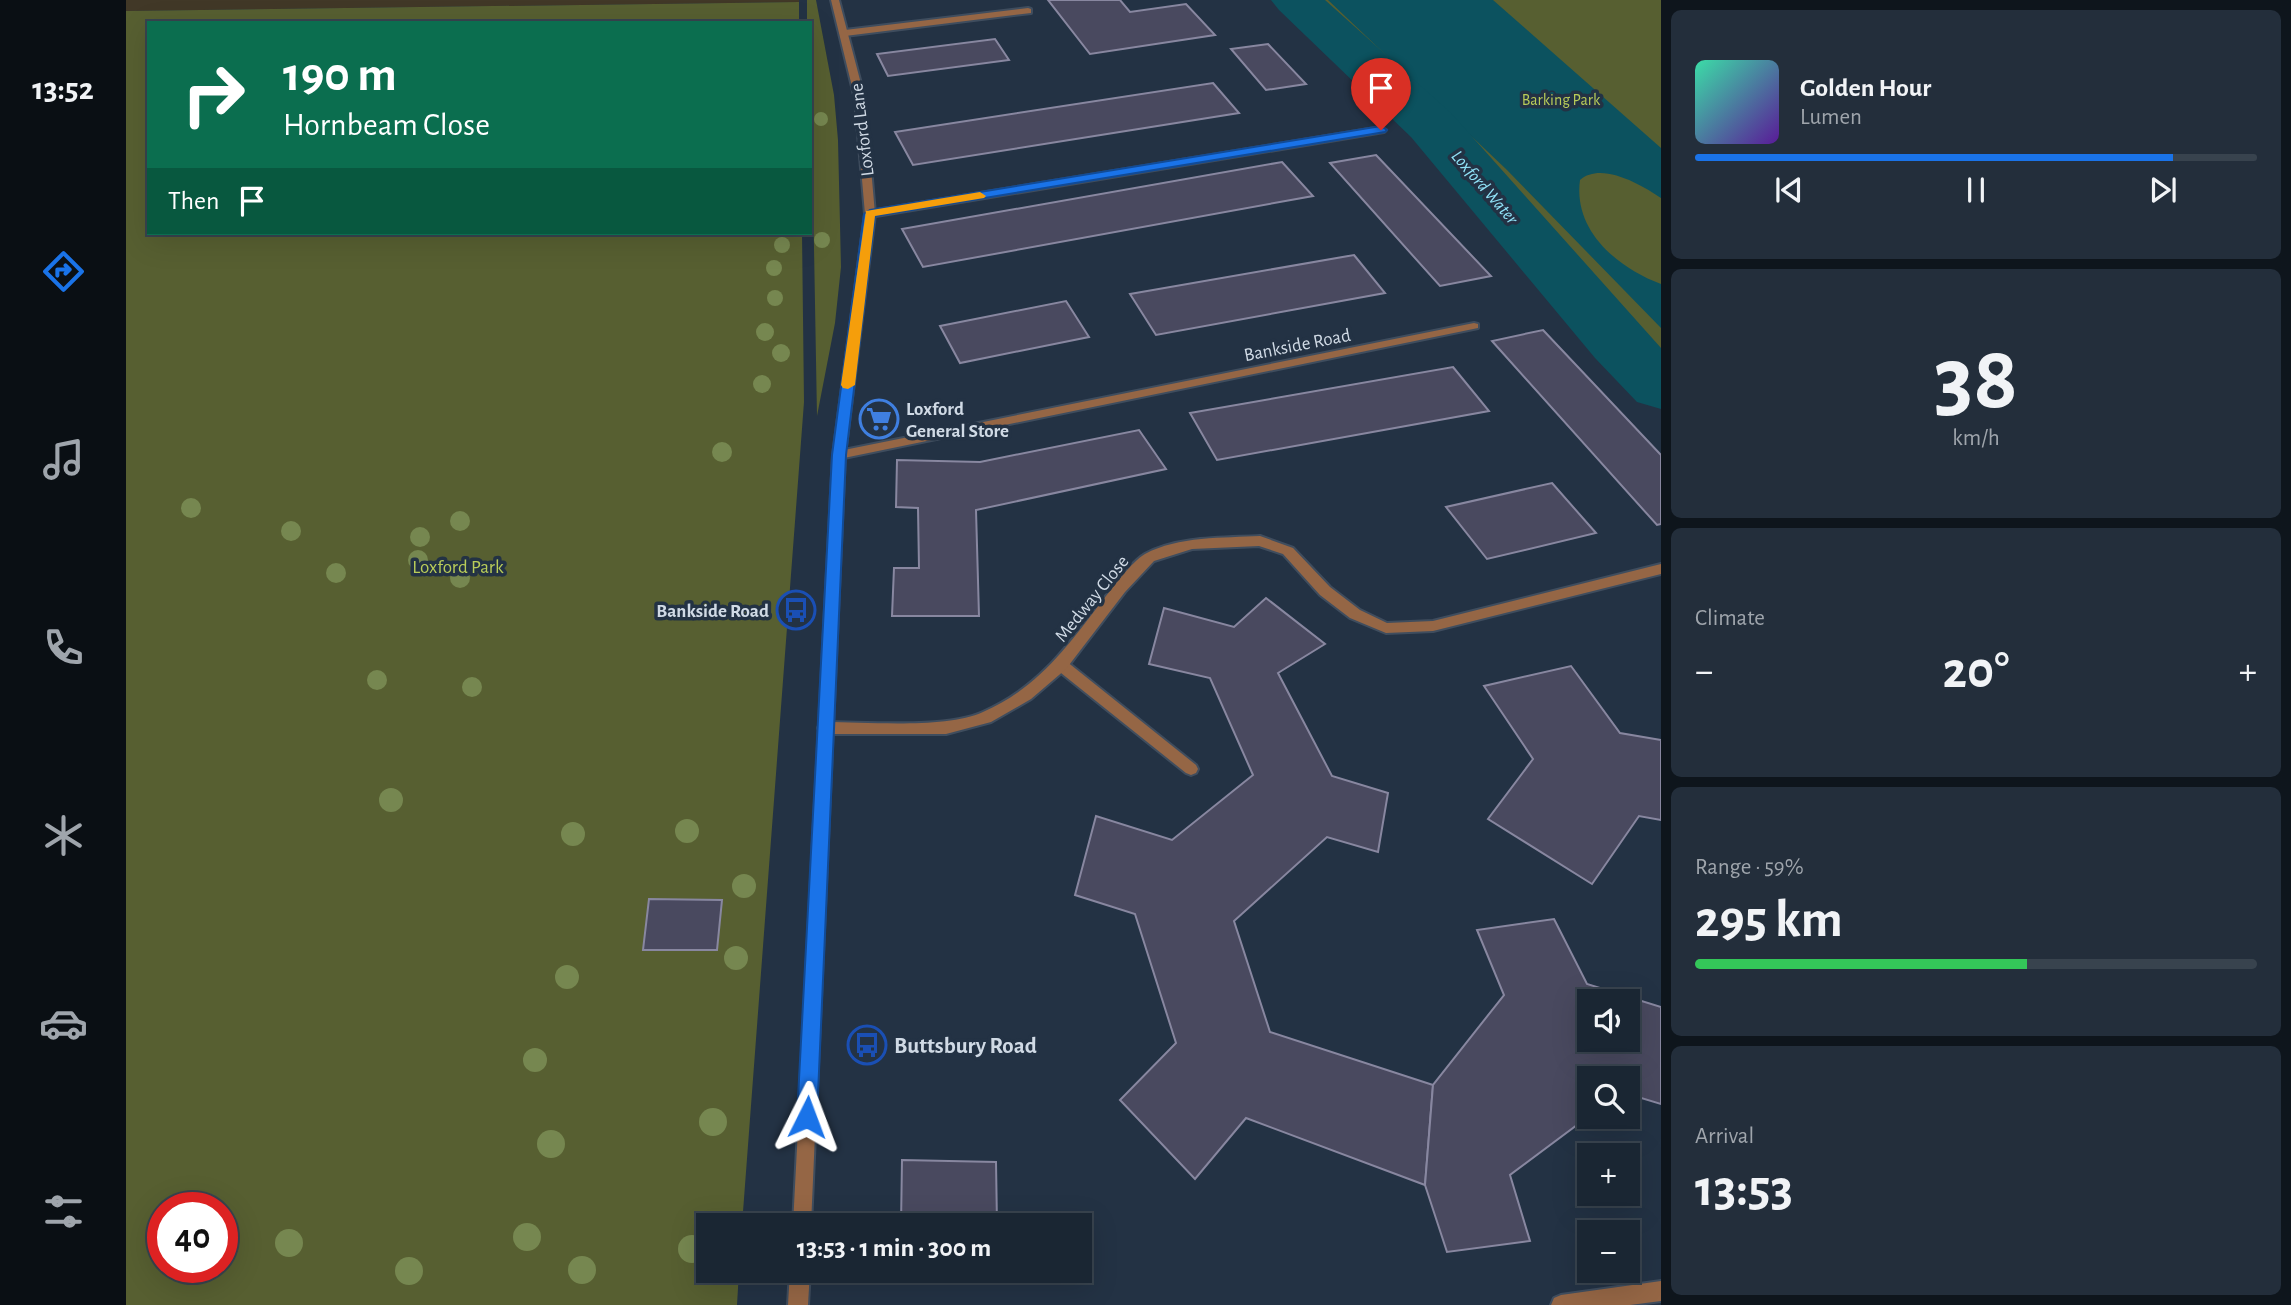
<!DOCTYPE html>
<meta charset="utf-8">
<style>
body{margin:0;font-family:"Alegreya Sans",sans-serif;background:#232e3b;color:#f1f3f6;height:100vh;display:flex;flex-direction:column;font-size:26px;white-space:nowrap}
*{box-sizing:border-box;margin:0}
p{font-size:23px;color:#9fa5ac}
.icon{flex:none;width:38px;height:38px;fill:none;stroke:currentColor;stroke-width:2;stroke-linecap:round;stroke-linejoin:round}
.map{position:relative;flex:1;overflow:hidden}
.drawer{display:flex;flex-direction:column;gap:10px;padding:10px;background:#0e151c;width:630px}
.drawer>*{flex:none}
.hud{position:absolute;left:21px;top:21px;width:665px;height:214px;border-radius:0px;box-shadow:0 7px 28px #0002,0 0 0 2px #38434e;background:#0b6e4f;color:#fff;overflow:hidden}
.controls{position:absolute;left:1451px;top:989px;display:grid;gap:14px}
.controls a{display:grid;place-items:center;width:63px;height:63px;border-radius:0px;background:#1a2633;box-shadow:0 7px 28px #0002,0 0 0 2px #38434e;font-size:35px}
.speed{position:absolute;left:21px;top:1192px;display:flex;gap:14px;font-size:35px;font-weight:700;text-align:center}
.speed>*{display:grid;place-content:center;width:91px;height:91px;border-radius:50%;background:#1a2633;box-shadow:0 7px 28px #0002,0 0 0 2px #38434e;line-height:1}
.speed .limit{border:10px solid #d22;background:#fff;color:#111}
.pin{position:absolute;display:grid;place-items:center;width:60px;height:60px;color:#fff;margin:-72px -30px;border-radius:50% 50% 50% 0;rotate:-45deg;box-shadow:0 0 7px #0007}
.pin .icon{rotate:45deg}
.me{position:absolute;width:77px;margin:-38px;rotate:3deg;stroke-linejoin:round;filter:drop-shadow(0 0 5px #0008)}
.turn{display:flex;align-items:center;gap:24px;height:147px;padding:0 21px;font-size:32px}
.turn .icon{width:91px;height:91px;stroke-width:2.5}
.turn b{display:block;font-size:49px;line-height:60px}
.then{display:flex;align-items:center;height:66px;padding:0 21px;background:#0003;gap:14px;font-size:26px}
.big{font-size:52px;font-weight:600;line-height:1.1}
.drawer .card{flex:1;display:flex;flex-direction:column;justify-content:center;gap:10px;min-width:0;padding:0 24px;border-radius:10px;background:#232e3b}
.drawer .dial{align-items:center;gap:0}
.dial b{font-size:91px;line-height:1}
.song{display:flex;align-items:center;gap:21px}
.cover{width:84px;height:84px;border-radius:10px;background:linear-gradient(135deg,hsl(160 70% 55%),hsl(270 70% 35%))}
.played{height:7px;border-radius:4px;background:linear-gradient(90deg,#1a73e8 85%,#38434e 85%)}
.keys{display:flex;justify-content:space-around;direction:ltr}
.heat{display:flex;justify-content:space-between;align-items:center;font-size:38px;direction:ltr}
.charge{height:10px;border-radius:5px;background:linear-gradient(90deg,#34c759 59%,#38434e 0)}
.trip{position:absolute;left:570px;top:1213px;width:396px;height:70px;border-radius:0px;background:#1a2633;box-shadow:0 7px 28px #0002,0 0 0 2px #38434e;font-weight:600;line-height:70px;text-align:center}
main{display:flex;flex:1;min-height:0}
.dock{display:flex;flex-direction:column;width:126px;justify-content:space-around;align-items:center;background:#0a0f14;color:#9fa5ac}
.dock .icon{width:49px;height:49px}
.dock .selected{color:#1a73e8}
.dock b{font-size:32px;color:#f1f3f6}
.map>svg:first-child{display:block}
.education{fill:#413827}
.green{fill:#575f31;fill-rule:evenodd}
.water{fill:#0c525f}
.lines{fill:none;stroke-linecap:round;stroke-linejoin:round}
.river{fill:#0c525f;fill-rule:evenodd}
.building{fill:#49495f;stroke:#8887a0;stroke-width:2;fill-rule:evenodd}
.service-casing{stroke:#3f4d5e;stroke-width:4}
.minor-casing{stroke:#3f4d5e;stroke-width:4}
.tertiary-casing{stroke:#3f4d5e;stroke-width:4}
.service{fill:#956645;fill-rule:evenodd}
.minor{fill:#956645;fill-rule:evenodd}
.tertiary{fill:#956645;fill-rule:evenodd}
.tree{fill:#768750}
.route{fill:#1a73e8;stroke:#114b97;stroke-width:2}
.slow{fill:#f59e0b}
.labels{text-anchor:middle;stroke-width:7;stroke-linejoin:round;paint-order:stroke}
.far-park-label{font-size:16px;fill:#b9cc59;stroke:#233244}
.far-water-label{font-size:18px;font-style:italic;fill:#91e4f9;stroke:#233244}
.street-label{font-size:19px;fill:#d0dae5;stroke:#233244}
.poi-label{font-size:19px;font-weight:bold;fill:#d0dae5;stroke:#233244;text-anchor:start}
.park-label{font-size:19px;fill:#b9cc59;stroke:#233244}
.near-poi-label{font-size:23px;font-weight:bold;fill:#d0dae5;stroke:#233244;text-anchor:start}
</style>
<main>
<nav class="dock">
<b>13:52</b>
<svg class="icon selected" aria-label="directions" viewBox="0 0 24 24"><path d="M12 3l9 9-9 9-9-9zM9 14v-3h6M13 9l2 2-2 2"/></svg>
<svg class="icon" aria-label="music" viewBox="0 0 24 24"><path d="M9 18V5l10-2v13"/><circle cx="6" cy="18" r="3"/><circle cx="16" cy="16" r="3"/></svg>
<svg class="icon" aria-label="phone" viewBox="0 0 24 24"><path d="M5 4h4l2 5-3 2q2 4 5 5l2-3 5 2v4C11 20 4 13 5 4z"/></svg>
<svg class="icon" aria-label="climate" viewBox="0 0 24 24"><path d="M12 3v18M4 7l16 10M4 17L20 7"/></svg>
<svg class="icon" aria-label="car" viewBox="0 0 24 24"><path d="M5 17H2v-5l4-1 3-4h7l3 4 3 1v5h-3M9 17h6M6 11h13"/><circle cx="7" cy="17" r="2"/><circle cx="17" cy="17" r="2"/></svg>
<svg class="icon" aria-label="filters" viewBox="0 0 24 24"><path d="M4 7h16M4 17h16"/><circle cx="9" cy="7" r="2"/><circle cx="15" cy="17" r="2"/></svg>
</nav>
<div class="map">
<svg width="1535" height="1305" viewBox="0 0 1535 1305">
<rect width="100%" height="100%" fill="#233244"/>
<path class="education" d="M0 0H673V2L0 11Z"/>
<g class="green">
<path d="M681 0H690L708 95 712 140 715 267 709 323 691 416 684 23H681Z"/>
<path d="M1197 0H1535V366L1355 159Z"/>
<path d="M673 2V23H23V233H676L678 402 616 1225H583V1270L613 1271 611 1305H0V11ZM37 1208H96V1267H37Z"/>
</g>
<path class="water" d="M1202 0H1367L1535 148V198C1516 185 1475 161 1454 180 1447 231 1492 268 1535 284V328L1381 170Z"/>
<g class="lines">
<path class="river" d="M1145 0H1199L1325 113 1535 348V409L1511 402 1469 358 1285 137 1153 10Z"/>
</g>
<g class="building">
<path d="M922 0H994L1004 12 1060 4 1089 35 964 54Z"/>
<path d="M869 39 883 60 762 76 751 54Z"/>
<path d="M1142 44 1180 84 1140 90 1105 49Z"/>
<path d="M1087 83 1113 113 787 165 769 132Z"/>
<path d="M1250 155 1365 276 1314 286 1204 163Z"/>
<path d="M1156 162 1187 196 797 267 776 229Z"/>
<path d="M1228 255 1259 293 1030 335 1004 294Z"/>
<path d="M940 301 963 337 834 363 814 326Z"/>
<path d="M1417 330 1535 455V524L1531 525 1366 341Z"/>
<path d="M1327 367 1363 411 1091 460 1064 413Z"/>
<path d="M1013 430 1040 469 850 510 853 616H766L768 568H793L792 508 770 507 771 460 854 462Z"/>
<path d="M1426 483 1470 533 1361 559 1320 507Z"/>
<path d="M1140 598 1199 644 1152 673 1206 776 1262 793 1252 852 1201 837 1108 921 1144 1032 1307 1085 1299 1185 1120 1118 1069 1179 994 1100 1050 1043 1009 914 949 895 970 816 1046 840 1127 775 1084 678 1023 664 1038 608 1108 627Z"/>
<path d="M1445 666 1494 733 1535 740V820L1513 816 1466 884 1362 819 1407 759 1358 686Z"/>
<path d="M523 899 596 900 591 950H517Z"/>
<path d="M1428 919 1461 984 1535 1007V1104L1502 1094V1078H1463V1116L1384 1175 1404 1241 1321 1252 1299 1185 1307 1085 1378 995 1351 930ZM1463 1001H1502V1040H1463Z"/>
<path d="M776 1160 870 1162 871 1225H775Z"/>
<path d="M774 1270H872V1284L774 1281Z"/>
</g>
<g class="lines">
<defs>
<path id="service" d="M935 660 940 661 1070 765 1072 769 1070 773 1065 775 1060 773 930 669 928 665 930 661Z"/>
<g id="minor">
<path d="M902 8 905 9V13L719 36 715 33 719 30Z"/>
<path d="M1255 127 1260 130 1258 132 744 217 739 214 744 211Z"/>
<path d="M1348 323 1352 324V328L713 459 707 455 713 451Z"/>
<path d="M1134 536 1167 548 1204 587 1234 610 1261 623 1307 621 1535 564V574L1307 631 1260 633 1224 618 1194 595 1157 554 1133 546 1066 549 1028 561 999 592 940 669 905 699 865 722 820 734H699L694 732 692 728 694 724 699 722C742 722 820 729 857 712 912 688 941 647 976 601 987 588 1005 562 1019 554 1052 536 1098 538 1134 536Z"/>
<path d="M1535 1281V1301L1504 1305H1425L1428 1298 1435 1295Z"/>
</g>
<g id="tertiary">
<path d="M705 0H713L739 99 749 214 719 455 685 1225H667L707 455 739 214 729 99Z"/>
<path d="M664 1270H684L682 1305H662Z"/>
</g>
</defs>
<use href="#service" class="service-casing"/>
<use href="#minor" class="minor-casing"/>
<use href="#tertiary" class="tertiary-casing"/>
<use href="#service" class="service"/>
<use href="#minor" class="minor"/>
<use href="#tertiary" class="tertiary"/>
</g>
<g class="tree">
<circle cx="695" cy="119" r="7"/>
<circle cx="696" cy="240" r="8"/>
<circle cx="656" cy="245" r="8"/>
<circle cx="648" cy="268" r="8"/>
<circle cx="649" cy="298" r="8"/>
<circle cx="639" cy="332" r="9"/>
<circle cx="655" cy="353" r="9"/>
<circle cx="636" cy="384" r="9"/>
<circle cx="596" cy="452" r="10"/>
<circle cx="65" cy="508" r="10"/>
<circle cx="334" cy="521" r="10"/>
<circle cx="165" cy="531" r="10"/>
<circle cx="294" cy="537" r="10"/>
<circle cx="292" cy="560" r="10"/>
<circle cx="210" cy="573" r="10"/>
<circle cx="334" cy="578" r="10"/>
<circle cx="251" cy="680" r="10"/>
<circle cx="346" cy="687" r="10"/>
<circle cx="265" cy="800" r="12"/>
<circle cx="561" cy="831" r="12"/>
<circle cx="447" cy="834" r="12"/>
<circle cx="618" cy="886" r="12"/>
<circle cx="610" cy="958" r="12"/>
<circle cx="441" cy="977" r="12"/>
<circle cx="409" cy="1060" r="12"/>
<circle cx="587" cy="1122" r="14"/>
<circle cx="425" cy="1144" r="14"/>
<circle cx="401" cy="1237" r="14"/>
<circle cx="163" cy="1243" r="14"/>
<circle cx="566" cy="1249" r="14"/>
<circle cx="456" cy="1270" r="14"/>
<circle cx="283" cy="1271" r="14"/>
</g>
<path class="route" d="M1255 126 1261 130 1259 132 749 216 720 455 691 1117 688 1124 681 1127 674 1124 671 1117 706 455 738 214 744 210Z"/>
<path class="slow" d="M854 192 860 196 858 198 749 216 729 385 722 389 717 388 715 385 740 211Z"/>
<defs>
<symbol id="supermarket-ring" viewBox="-11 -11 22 22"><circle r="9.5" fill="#233244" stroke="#3f7fe0" stroke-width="1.5"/><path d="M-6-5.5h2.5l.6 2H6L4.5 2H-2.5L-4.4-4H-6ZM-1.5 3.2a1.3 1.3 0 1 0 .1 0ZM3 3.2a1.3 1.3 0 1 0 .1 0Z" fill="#3f7fe0"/></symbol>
<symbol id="bus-ring" viewBox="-11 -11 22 22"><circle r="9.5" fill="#233244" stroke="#1a4fb4" stroke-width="1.5"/><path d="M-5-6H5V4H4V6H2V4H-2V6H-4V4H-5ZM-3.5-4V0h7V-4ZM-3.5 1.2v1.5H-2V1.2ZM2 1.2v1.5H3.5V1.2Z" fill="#1a4fb4"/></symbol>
</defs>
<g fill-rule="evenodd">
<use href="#supermarket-ring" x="731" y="397" width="44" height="44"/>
<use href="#bus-ring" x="648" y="588" width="44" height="44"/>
<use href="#bus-ring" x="719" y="1023" width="44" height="44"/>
</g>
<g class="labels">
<g class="far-park-label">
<text x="1435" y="105">Barking Park</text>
</g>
<g class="far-water-label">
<text transform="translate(1359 187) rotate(49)" y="6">Loxford Water</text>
</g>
<g class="street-label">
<text transform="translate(735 130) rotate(-97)" y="7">Loxford Lane</text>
<text transform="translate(1171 344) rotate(-11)" y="7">Bankside Road</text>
<text transform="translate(965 598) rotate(-51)" y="7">Medway Close</text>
</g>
<g class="poi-label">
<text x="780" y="415">Loxford<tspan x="780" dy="22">General Store</tspan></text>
<text x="643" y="617" text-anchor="end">Bankside Road</text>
</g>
<g class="park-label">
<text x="332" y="573">Loxford Park</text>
</g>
<g class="near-poi-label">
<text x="768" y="1053">Buttsbury Road</text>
</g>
</g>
</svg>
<div class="controls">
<a><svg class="icon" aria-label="sound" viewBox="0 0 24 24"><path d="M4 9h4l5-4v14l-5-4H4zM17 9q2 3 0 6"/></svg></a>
<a><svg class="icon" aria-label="search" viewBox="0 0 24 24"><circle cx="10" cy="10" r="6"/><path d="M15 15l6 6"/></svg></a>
<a>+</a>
<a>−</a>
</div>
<div class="speed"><div class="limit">40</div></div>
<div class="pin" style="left:1255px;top:130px;background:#d93025"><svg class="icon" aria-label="arrive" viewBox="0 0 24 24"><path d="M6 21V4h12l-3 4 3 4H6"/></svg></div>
<svg class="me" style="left:681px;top:1117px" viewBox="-20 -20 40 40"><path d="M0-17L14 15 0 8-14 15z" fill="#1a73e8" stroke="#fff" stroke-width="4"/></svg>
<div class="trip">13:53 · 1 min · 300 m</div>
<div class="hud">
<div class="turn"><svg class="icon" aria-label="right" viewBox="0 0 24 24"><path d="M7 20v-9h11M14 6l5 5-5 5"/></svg><div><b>190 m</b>Hornbeam Close</div></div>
<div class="then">Then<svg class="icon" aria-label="arrive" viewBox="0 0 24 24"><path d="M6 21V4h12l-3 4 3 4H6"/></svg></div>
</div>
</div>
<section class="drawer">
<div class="card">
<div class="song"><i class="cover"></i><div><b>Golden Hour</b><p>Lumen</p></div></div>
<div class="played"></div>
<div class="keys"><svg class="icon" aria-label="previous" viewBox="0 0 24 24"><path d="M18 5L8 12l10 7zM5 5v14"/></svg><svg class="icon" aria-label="pause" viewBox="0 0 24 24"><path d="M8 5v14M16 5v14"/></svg><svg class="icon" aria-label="next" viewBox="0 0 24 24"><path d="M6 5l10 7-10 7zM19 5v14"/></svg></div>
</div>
<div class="card dial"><b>38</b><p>km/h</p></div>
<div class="card"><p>Climate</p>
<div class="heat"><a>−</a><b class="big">20°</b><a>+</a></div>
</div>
<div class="card"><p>Range · 59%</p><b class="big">295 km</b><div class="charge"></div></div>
<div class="card"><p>Arrival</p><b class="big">13:53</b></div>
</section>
</main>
